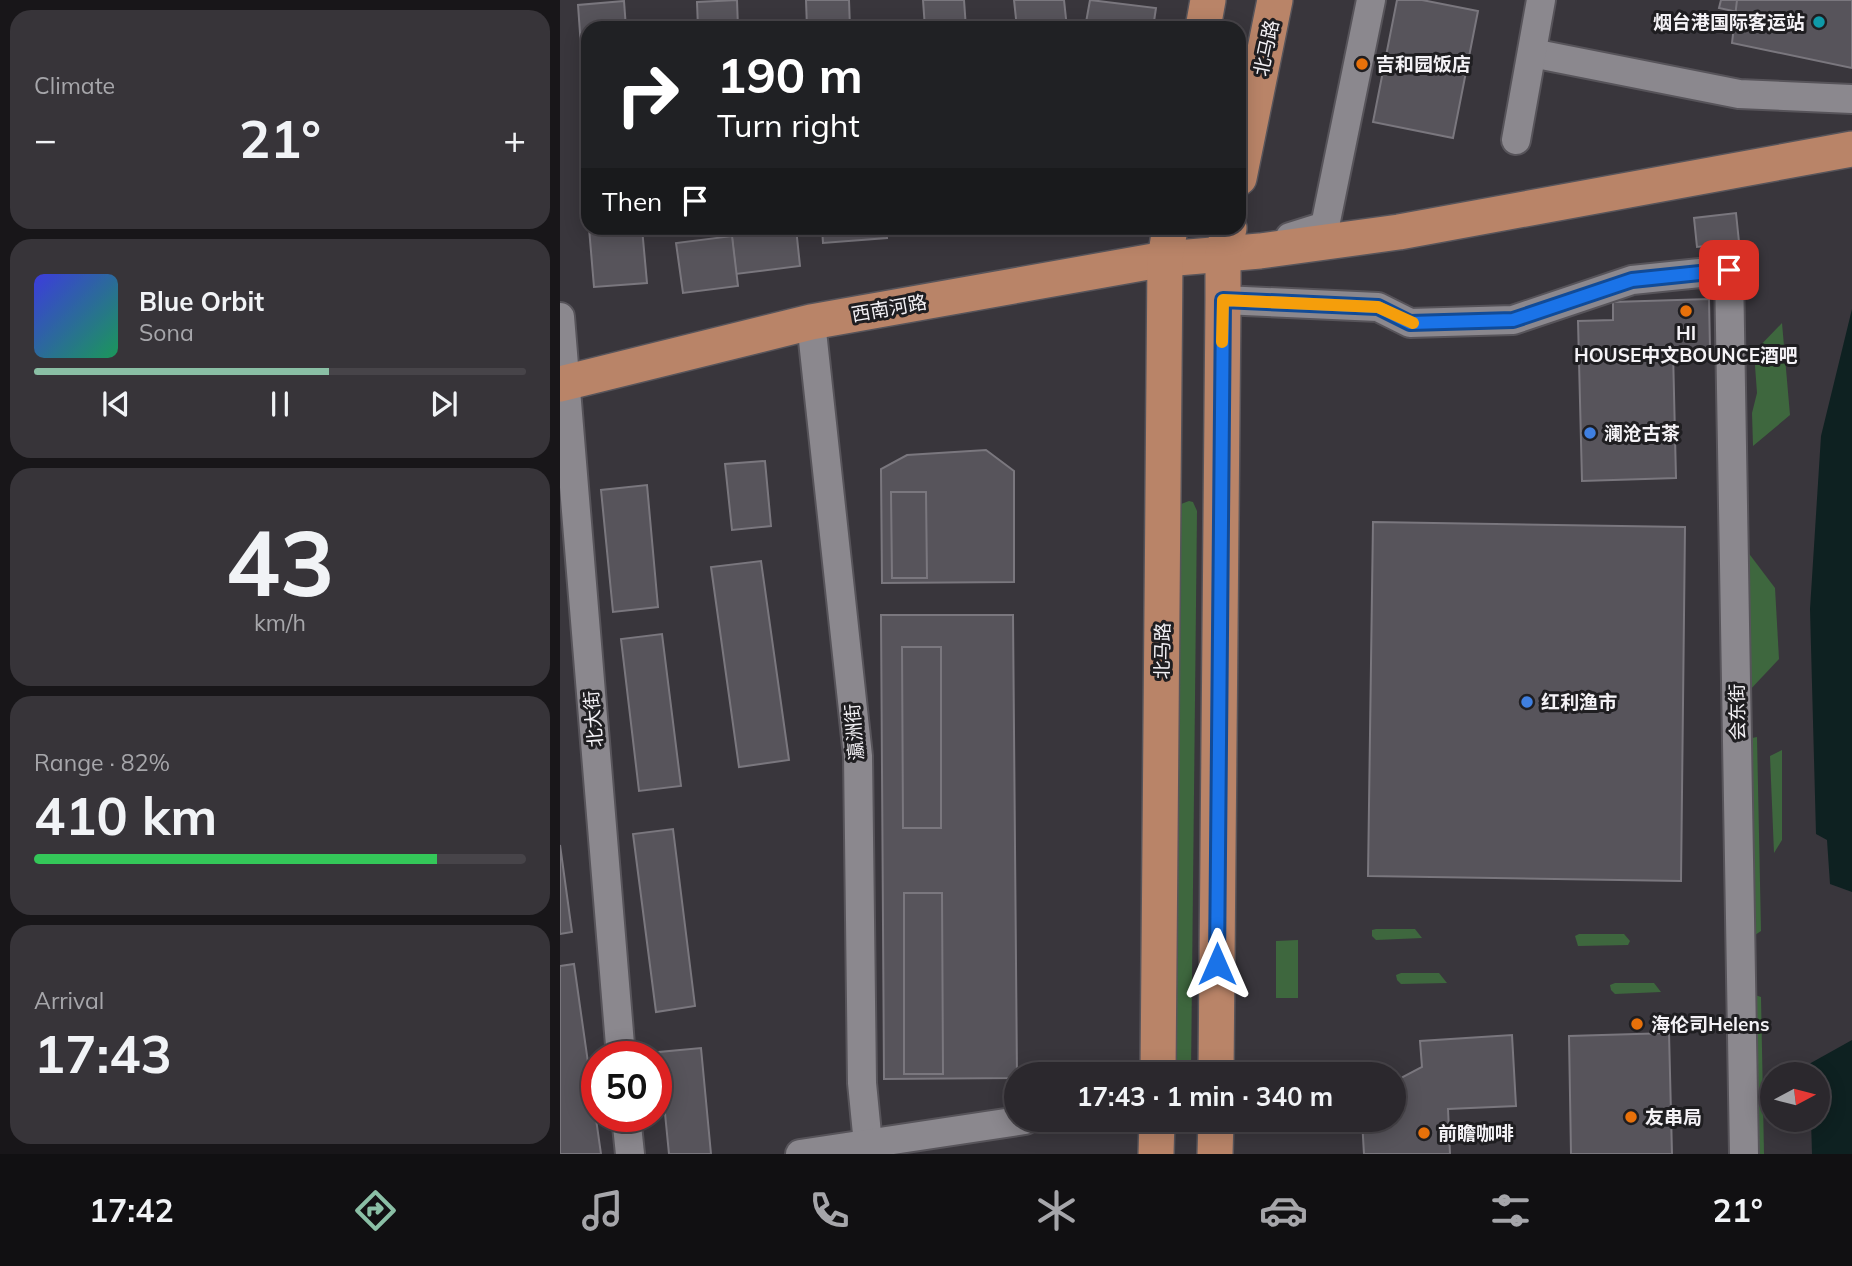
<!DOCTYPE html>
<meta charset="utf-8">
<style>
body{margin:0;font-family:Mulish,"Noto Sans SC",sans-serif;background:#373439;color:#f1f3f6;height:100vh;display:flex;flex-direction:column;font-size:26px;white-space:nowrap}
*{box-sizing:border-box;margin:0}
p{font-size:23px;color:#a6a6aa}
.icon{flex:none;width:38px;height:38px;fill:none;stroke:currentColor;stroke-width:2;stroke-linecap:round;stroke-linejoin:round}
.map{position:relative;flex:1;overflow:hidden}
.panel{display:flex;flex-direction:column;gap:10px;padding:10px;background:#181619;width:560px}
.panel>*{flex:none}
.banner{position:absolute;left:21px;top:21px;width:665px;height:214px;border-radius:21px;box-shadow:0 4px 18px #0003,0 0 0 2px #474449;background:#202124;color:#fff;overflow:hidden}
.needle{width:46px;rotate:83deg}
.controls{position:absolute;left:1200px;top:1062px;display:grid;gap:14px}
.controls a{display:grid;place-items:center;width:70px;height:70px;border-radius:50%;background:#2b282d;box-shadow:0 4px 18px #0003,0 0 0 2px #474449;font-size:35px}
.speed{position:absolute;left:21px;top:1041px;display:flex;gap:14px;font-size:35px;font-weight:700;text-align:center}
.speed>*{display:grid;place-content:center;width:91px;height:91px;border-radius:50%;background:#2b282d;box-shadow:0 4px 18px #0003,0 0 0 2px #474449;line-height:1}
.speed .limit{border:10px solid #d22;background:#fff;color:#111}
.pin{position:absolute;display:grid;place-items:center;width:60px;height:60px;color:#fff;margin:-30px;border-radius:14px;box-shadow:0 4px 10px #0006}
.me{position:absolute;width:77px;margin:-38px;rotate:0deg;stroke-linejoin:round;filter:drop-shadow(0 0 5px #0008)}
.turn{display:flex;align-items:center;gap:24px;height:147px;padding:0 21px;font-size:32px}
.turn .icon{width:91px;height:91px;stroke-width:2.5}
.turn b{display:block;font-size:49px;line-height:60px}
.then{display:flex;align-items:center;height:66px;padding:0 21px;background:#0003;gap:14px;font-size:26px}
.big{font-size:52px;font-weight:700;line-height:1.1}
.panel .tile{flex:1;display:flex;flex-direction:column;justify-content:center;gap:10px;min-width:0;padding:0 24px;border-radius:21px;background:#373439}
.panel .dial{align-items:center;gap:0}
.dial b{font-size:91px;line-height:1}
.song{display:flex;align-items:center;gap:21px}
.cover{width:84px;height:84px;border-radius:10px;background:linear-gradient(135deg,hsl(240 70% 55%),hsl(150 70% 35%))}
.played{height:7px;border-radius:4px;background:linear-gradient(90deg,#8abfa5 60%,#474449 60%)}
.keys{display:flex;justify-content:space-around;direction:ltr}
.heat{display:flex;justify-content:space-between;align-items:center;font-size:38px;direction:ltr}
.charge{height:10px;border-radius:5px;background:linear-gradient(90deg,#34c759 82%,#474449 0)}
.trip{position:absolute;left:444px;top:1062px;width:402px;height:70px;border-radius:35px;background:#2b282d;box-shadow:0 4px 18px #0003,0 0 0 2px #474449;font-weight:700;line-height:70px;text-align:center}
.menu{display:flex;height:112px;justify-content:space-around;align-items:center;background:#111012;color:#a6a6aa}
.menu .icon{width:49px;height:49px}
.menu .selected{color:#8abfa5}
.menu b{font-size:32px;color:#f1f3f6}
main{display:flex;flex:1;min-height:0}
.map>svg:first-child{display:block}
.green{fill:#3e673e}
.water{fill:#0e2121}
.building{fill:#57545b;stroke:#7a777e;stroke-width:2}
.lines{fill:none;stroke-linecap:round;stroke-linejoin:round}
.minor-casing{stroke:#57545a;stroke-width:32}
.major-casing{stroke:#57545a;stroke-width:38}
.minor{stroke:#8b888e;stroke-width:28}
.major{stroke:#b98468;stroke-width:35}
.route-casing{stroke:#114b97;stroke-width:18}
.route{stroke:#1a73e8;stroke-width:12}
.slow{stroke:#f59e0b;stroke-width:12}
.culture-dot{fill:#0f9aa8;stroke:#1f1e21;stroke-width:2.5}
.food-dot{fill:#e8710a;stroke:#1f1e21;stroke-width:2.5}
.shop-dot{fill:#3f7fe0;stroke:#1f1e21;stroke-width:2.5}
.labels{text-anchor:middle;stroke-width:6;stroke-linejoin:round;paint-order:stroke}
.poi-label{font-size:19px;font-weight:bold;fill:#f4f2f6;stroke:#1f1e21;text-anchor:start}
.street-label{font-size:19px;fill:#f4f2f6;stroke:#1f1e21}
</style>
<main>
<section class="panel">
<div class="tile"><p>Climate</p>
<div class="heat"><a>−</a><b class="big">21°</b><a>+</a></div>
</div>
<div class="tile">
<div class="song"><i class="cover"></i><div><b>Blue Orbit</b><p>Sona</p></div></div>
<div class="played"></div>
<div class="keys"><svg class="icon" aria-label="previous" viewBox="0 0 24 24"><path d="M18 5L8 12l10 7zM5 5v14"/></svg><svg class="icon" aria-label="pause" viewBox="0 0 24 24"><path d="M8 5v14M16 5v14"/></svg><svg class="icon" aria-label="next" viewBox="0 0 24 24"><path d="M6 5l10 7-10 7zM19 5v14"/></svg></div>
</div>
<div class="tile dial"><b>43</b><p>km/h</p></div>
<div class="tile"><p>Range · 82%</p><b class="big">410 km</b><div class="charge"></div></div>
<div class="tile"><p>Arrival</p><b class="big">17:43</b></div>
</section>
<div class="map">
<svg width="1292" height="1154" viewBox="0 0 1292 1154">
<rect width="100%" height="100%" fill="#39363c"/>
<g class="green">
<path d="M1222 323 1230 415 1193 446 1192 413 1197 393 1194 352Z"/>
<path d="M629 501 633 502 637 511 631 1074H616L621 504Z"/>
<path d="M1187 551 1215 588 1219 659 1188 692Z"/>
<path d="M1197 737 1201 931 1195 935 1192 738Z"/>
<path d="M1222 750V840L1214 853 1210 756Z"/>
<path d="M855 929 862 938 816 940 812 936V930L816 929Z"/>
<path d="M1019 934H1064L1070 941 1068 945 1018 946 1015 936Z"/>
<path d="M738 940V998H716V941Z"/>
<path d="M841 973H879L887 983 841 984 837 980 836 975Z"/>
<path d="M1055 983H1094L1101 992 1055 994 1051 990 1050 985Z"/>
<path d="M1195 995 1201 997 1204 1154H1196Z"/>
</g>
<g class="water">
<path d="M1292 309V892L1270 884 1267 840 1256 834 1250 609 1261 436Z"/>
<path d="M1292 1040V1154H1252L1251 1120H1258V1074H1250L1249 1064Z"/>
</g>
<g class="building">
<path d="M177 0 178 28H138L137 2Z"/>
<path d="M246 0H289L290 28H247Z"/>
<path d="M363 0H404L406 28H365Z"/>
<path d="M454 0H504L507 28H457Z"/>
<path d="M530 0 596 8 593 28H525Z"/>
<path d="M837 0H862L918 11 893 138 813 122Z"/>
<path d="M1161 0H1292V37L1159 8Z"/>
<path d="M1177 0H1292V68L1172 43Z"/>
<path d="M64 1 66 28H28V145L18 5Z"/>
<path d="M1176 213 1179 242 1137 247 1134 218Z"/>
<path d="M29 228H82L87 283 34 287Z"/>
<path d="M171 228H236L240 266 176 274Z"/>
<path d="M262 228H326L327 238 263 243Z"/>
<path d="M172 236 178 286 123 293 116 243Z"/>
<path d="M1149 299 1150 350 1113 351 1116 478 1022 481 1018 321 1053 320V302Z"/>
<path d="M426 450 454 471V582L322 583 321 469 347 455Z"/>
<path d="M205 461 211 526 172 530 165 464Z"/>
<path d="M87 485 98 607 53 612 41 490Z"/>
<path d="M331 492H366L367 578H332Z"/>
<path d="M813 522 1125 527 1121 881 808 876Z"/>
<path d="M201 561 229 760 179 767 151 567Z"/>
<path d="M321 615H453L457 1078 324 1079Z"/>
<path d="M102 634 121 786 79 791 61 639Z"/>
<path d="M342 647H381V828H343Z"/>
<path d="M113 829 135 1006 96 1012 73 834Z"/>
<path d="M0 845 12 932 0 934Z"/>
<path d="M344 893H382L383 1074H344Z"/>
<path d="M14 964 41 1154H0V966Z"/>
<path d="M1109 1033 1112 1154H1011L1009 1036Z"/>
<path d="M952 1035 956 1106 888 1109 890 1154H804L802 1120H835V1081L862 1067 860 1041Z"/>
<path d="M141 1048 151 1154H109L99 1052Z"/>
</g>
<g class="lines">
<defs>
<g id="minor">
<path d="M972 53 1179 94 1292 99"/>
<path d="M956 140 981 0"/>
<path d="M730 237 765 226 811 0"/>
<path d="M663 300 818 307 850 323 953 320 1072 280 1169 270 1184 1154"/>
<path d="M0 317 61 1057"/>
<path d="M251 322 298 756 302 1083 308 1144"/>
<path d="M66 1116 70 1154"/>
<path d="M240 1154 465 1120"/>
</g>
<g id="major">
<path d="M643 28 648 0"/>
<path d="M679 178 715 0"/>
<path d="M0 384 251 322 605 259 700 251 839 232 1292 149"/>
<path d="M598 1074 605 259 610 228"/>
<path d="M656 1074 663 300V254L669 228"/>
<path d="M596 1154 597 1120"/>
<path d="M655 1154 656 1120"/>
</g>
</defs>
<use href="#minor" class="minor-casing"/>
<use href="#major" class="major-casing"/>
<use href="#minor" class="minor"/>
<use href="#major" class="major"/>
</g>
<g class="lines">
<defs>
<path id="route" d="M657 964 663 300 818 307 850 323 953 320 1072 280 1169 270"/>
</defs>
<use href="#route" class="route-casing"/>
<use href="#route" class="route"/>
<path class="slow" d="M662 342 663 300 818 307 853 323"/>
</g>
<circle class="culture-dot" cx="1259" cy="22" r="7"/>
<g class="food-dot">
<circle cx="802" cy="64" r="7"/>
<circle cx="1126" cy="311" r="7"/>
<circle cx="1077" cy="1024" r="7"/>
<circle cx="1071" cy="1117" r="7"/>
<circle cx="864" cy="1133" r="7"/>
</g>
<g class="shop-dot">
<circle cx="1030" cy="433" r="7"/>
<circle cx="967" cy="702" r="7"/>
</g>
<g class="labels">
<g class="poi-label">
<text x="1245" y="29" text-anchor="end">烟台港国际客运站</text>
<text x="816" y="71">吉和园饭店</text>
<text x="1126" y="340" text-anchor="middle">HI<tspan x="1126" dy="22">HOUSE中文BOUNCE酒吧</tspan></text>
<text x="1044" y="440">澜沧古茶</text>
<text x="981" y="709">红利渔市</text>
<text x="1091" y="1031">海伦司Helens</text>
<text x="1085" y="1124">友串局</text>
<text x="878" y="1140">前瞻咖啡</text>
</g>
<g class="street-label">
<text transform="translate(706 48) rotate(-78)" y="7">北马路</text>
<text transform="translate(329 308) rotate(-10)" y="7">西南河路</text>
<text transform="translate(602 651) rotate(-89)" y="7">北马路</text>
<text transform="translate(1177 712) rotate(-91)" y="7">会东街</text>
<text transform="translate(33 719) rotate(-95)" y="7">北大街</text>
<text transform="translate(294 732) rotate(-95)" y="7">瀛洲街</text>
</g>
</g>
</svg>
<div class="controls">
<a><svg class="needle" viewBox="-14 -14 28 28"><path d="M0-13l5 13h-10z" fill="#e53935"/><path d="M0 13l5-13h-10z" fill="#a6a6aa"/></svg></a>
</div>
<div class="speed"><div class="limit">50</div></div>
<div class="pin" style="left:1169px;top:270px;background:#d93025"><svg class="icon" aria-label="arrive" viewBox="0 0 24 24"><path d="M6 21V4h12l-3 4 3 4H6"/></svg></div>
<svg class="me" style="left:657px;top:964px" viewBox="-20 -20 40 40"><path d="M0-17L14 15 0 8-14 15z" fill="#1a73e8" stroke="#fff" stroke-width="4"/></svg>
<div class="trip">17:43 · 1 min · 340 m</div>
<div class="banner">
<div class="turn"><svg class="icon" aria-label="right" viewBox="0 0 24 24"><path d="M7 20v-9h11M14 6l5 5-5 5"/></svg><div><b>190 m</b>Turn right</div></div>
<div class="then">Then<svg class="icon" aria-label="arrive" viewBox="0 0 24 24"><path d="M6 21V4h12l-3 4 3 4H6"/></svg></div>
</div>
</div>
</main>
<nav class="menu">
<b>17:42</b>
<svg class="icon selected" aria-label="directions" viewBox="0 0 24 24"><path d="M12 3l9 9-9 9-9-9zM9 14v-3h6M13 9l2 2-2 2"/></svg>
<svg class="icon" aria-label="music" viewBox="0 0 24 24"><path d="M9 18V5l10-2v13"/><circle cx="6" cy="18" r="3"/><circle cx="16" cy="16" r="3"/></svg>
<svg class="icon" aria-label="phone" viewBox="0 0 24 24"><path d="M5 4h4l2 5-3 2q2 4 5 5l2-3 5 2v4C11 20 4 13 5 4z"/></svg>
<svg class="icon" aria-label="climate" viewBox="0 0 24 24"><path d="M12 3v18M4 7l16 10M4 17L20 7"/></svg>
<svg class="icon" aria-label="car" viewBox="0 0 24 24"><path d="M5 17H2v-5l4-1 3-4h7l3 4 3 1v5h-3M9 17h6M6 11h13"/><circle cx="7" cy="17" r="2"/><circle cx="17" cy="17" r="2"/></svg>
<svg class="icon" aria-label="filters" viewBox="0 0 24 24"><path d="M4 7h16M4 17h16"/><circle cx="9" cy="7" r="2"/><circle cx="15" cy="17" r="2"/></svg>
<b>21°</b>
</nav>
